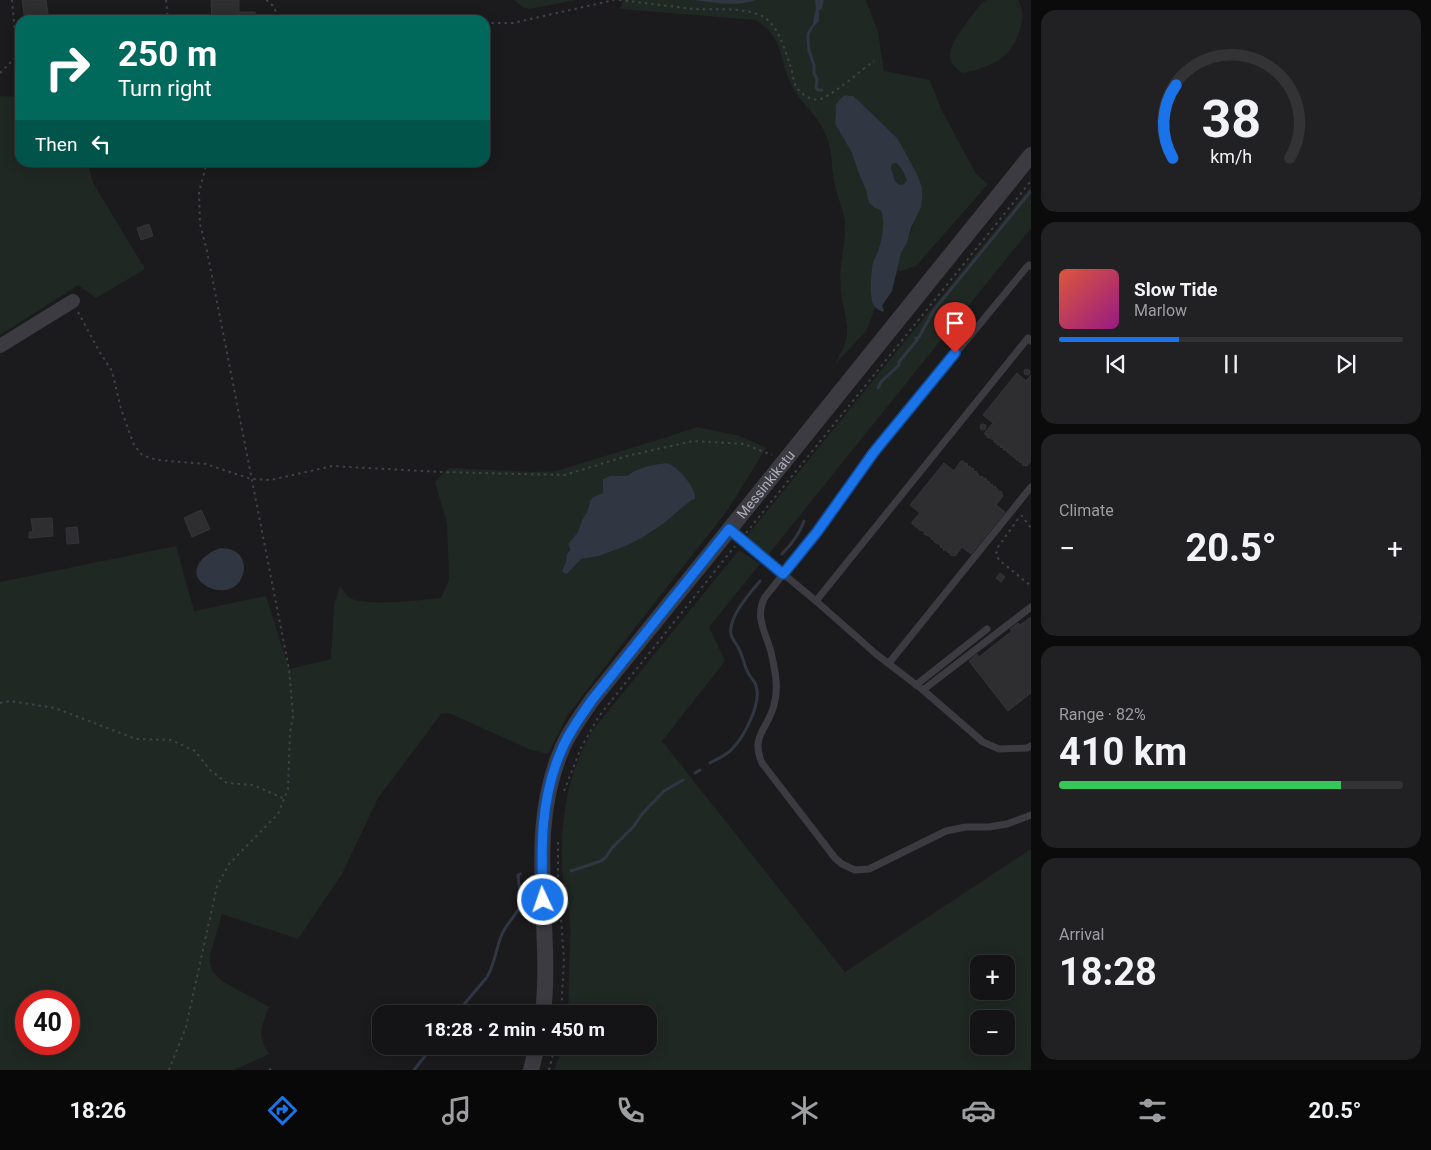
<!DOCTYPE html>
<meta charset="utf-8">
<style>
body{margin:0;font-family:Roboto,sans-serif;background:#212123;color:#f1f3f6;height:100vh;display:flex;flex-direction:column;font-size:19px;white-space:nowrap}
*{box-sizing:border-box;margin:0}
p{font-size:16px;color:#9d9ea1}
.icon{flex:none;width:28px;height:28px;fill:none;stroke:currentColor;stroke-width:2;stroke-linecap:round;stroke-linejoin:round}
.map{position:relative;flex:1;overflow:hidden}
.panel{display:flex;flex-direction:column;gap:10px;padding:10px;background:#0b0b0c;width:400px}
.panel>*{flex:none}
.guide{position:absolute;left:15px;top:15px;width:475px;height:152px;border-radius:15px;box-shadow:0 2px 12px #0003,0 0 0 1px #333335;background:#00695c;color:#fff;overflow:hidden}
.controls{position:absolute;left:970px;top:955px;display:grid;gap:10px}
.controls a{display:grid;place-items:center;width:45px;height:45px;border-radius:10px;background:#141416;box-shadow:0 2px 12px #0003,0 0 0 1px #333335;font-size:25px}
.speed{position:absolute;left:15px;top:990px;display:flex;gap:10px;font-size:25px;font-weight:700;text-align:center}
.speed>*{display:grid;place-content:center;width:65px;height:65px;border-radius:50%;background:#141416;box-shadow:0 2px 12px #0003,0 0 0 1px #333335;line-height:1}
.speed .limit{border:8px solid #d22;background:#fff;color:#111}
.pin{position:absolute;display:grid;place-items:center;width:42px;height:42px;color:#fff;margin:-51px -21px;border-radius:50% 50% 50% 0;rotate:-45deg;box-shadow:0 0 5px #0007}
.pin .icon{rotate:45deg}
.me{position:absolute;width:55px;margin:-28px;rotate:357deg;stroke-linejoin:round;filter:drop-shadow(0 0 4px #0008)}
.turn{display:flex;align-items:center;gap:18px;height:105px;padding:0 20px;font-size:22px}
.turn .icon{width:65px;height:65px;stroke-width:2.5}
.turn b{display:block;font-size:35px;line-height:42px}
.then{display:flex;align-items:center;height:48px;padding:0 20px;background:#0003;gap:10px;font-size:19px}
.big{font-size:38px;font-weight:700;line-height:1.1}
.panel .card{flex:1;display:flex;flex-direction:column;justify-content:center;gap:8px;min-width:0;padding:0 18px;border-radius:15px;background:#212123}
.panel .dial{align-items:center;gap:0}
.dial svg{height:130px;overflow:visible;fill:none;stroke:#333335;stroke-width:7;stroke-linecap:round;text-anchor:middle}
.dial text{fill:#f1f3f6;stroke:none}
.song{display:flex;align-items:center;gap:15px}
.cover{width:60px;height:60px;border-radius:8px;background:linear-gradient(135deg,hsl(10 70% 55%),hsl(310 70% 35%))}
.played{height:5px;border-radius:2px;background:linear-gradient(90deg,#1a73e8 35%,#333335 35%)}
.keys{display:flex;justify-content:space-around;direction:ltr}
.heat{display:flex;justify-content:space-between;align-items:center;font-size:28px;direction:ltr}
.charge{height:8px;border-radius:4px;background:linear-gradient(90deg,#34c759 82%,#333335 0)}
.trip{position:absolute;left:372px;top:1005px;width:285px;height:50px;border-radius:15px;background:#141416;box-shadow:0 2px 12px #0003,0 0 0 1px #333335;font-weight:700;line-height:50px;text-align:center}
.tab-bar{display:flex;height:80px;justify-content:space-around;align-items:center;background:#080809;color:#9d9ea1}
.tab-bar .icon{width:35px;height:35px}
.tab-bar .selected{color:#1a73e8}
.tab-bar b{font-size:22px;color:#f1f3f6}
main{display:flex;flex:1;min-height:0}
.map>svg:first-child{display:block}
.green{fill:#202823;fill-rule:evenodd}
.water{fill:#303642;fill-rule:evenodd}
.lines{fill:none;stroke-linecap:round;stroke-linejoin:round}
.stream{stroke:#303642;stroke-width:3}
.building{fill:#2e2e31;stroke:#353539}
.path{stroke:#414249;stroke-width:2;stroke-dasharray:2.5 4;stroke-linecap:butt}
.service{stroke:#3c3b42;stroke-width:7}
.minor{stroke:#3c3b42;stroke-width:14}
.tertiary{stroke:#3c3b42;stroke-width:16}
.route-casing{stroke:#114b97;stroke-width:12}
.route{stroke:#1a73e8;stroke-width:9}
.labels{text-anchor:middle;stroke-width:5;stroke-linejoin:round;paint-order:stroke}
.street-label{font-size:14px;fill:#adafbc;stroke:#161518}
</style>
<main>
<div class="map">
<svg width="1031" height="1070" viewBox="0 0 1031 1070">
<rect width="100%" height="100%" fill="#1b1b1d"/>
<g class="green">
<path d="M514 0H576L529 9 523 7Z"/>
<path d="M623 0H694L733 4 746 3 757 0H815L817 5 815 15 810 28 812 30 819 21V11L822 9 824 0H866L878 32 884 71 930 80 941 109 976 174 988 184 916 266 897 272 901 253 907 243 922 199V187L918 176 898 139 857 99 850 95H845L836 107 835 124 851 151 859 174 866 190 869 203 875 208 880 210 883 217V230L880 247 873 262V304L875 308 866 331 835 364C838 357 844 348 846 340 850 325 842 306 841 291 838 270 845 248 845 227 845 209 838 202 835 186 831 168 833 148 824 131 816 113 799 102 791 84 778 58 785 37 755 20L620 9Z"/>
<path d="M986 0H1018C1023 9 1023 16 1021 26 1013 58 992 67 962 73 957 69 951 64 950 58 947 44 973 15 981 4Z"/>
<path d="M0 96 20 97V162L88 163 93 183 145 269 96 298 78 285 0 335Z"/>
<path d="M895 163C901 166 904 174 907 180L904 184 900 185 895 181 891 166V164Z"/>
<path d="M1031 186V228L768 555 746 537Z"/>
<path d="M697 427 740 436 766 448 727 511 630 634 567 716 548 754 531 750 449 713 441 714 378 798 342 874 298 939 222 914 210 955V963L212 971 222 981 269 1007C262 1027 256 1034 269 1054L234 1070H0V582L176 546 194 611 266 596 289 669 331 659 334 605 340 586C343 590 346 595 350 598 367 607 421 600 441 598L449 580 447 523 435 482 448 468 535 472 556 471 667 437ZM666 463C676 465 697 488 695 499L690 501C669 518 649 537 623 547 614 551 606 554 597 556 592 558 587 556 582 559 574 562 572 571 565 574L562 573V570L567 561 568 553 569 551 568 544 578 532 582 520 587 512 589 503 593 497 601 495 603 492V479L610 476H627C636 467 654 465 666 463ZM26 1001H69V1044H26Z"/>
<path d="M739 550 760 564 709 627 725 661 662 741 845 972 1031 849V1070H554L564 1046H649V1014H568C569 992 569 971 570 949 570 939 571 929 570 919 569 909 565 899 564 889 558 833 564 780 592 731ZM979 964H1006V991H979ZM979 1019H1006V1046H979Z"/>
</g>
<g class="water">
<path d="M694 0H757C737 7 715 3 694 0Z"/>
<path d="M815 0H824L822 9 819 11V21L811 30 816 8Z"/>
<path d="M845 95 853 96 857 99 898 139 918 176 922 187V199L921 207 911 228 907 243 901 253 899 262 892 291 882 306 884 310 883 312C881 311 878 310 876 308 868 303 871 272 873 263 874 258 878 253 879 248 882 239 886 218 880 210L875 208 869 203 866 190 859 174 851 151 835 124 836 105 839 100ZM895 163C901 165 904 174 907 180L904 184 900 185 895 181 891 167 892 164Z"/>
<path d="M666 463C677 465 697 488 695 499L690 501 663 524 640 539 626 546 599 556 581 559 567 574 563 573 562 570 566 562 567 554 570 550 568 544 578 532 582 520 587 512 590 501 593 497 603 493V479L610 476H627C637 467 653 465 666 463Z"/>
<path d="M221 548C224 549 229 548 232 550 244 554 247 569 241 579 234 594 212 593 201 582 187 568 208 551 221 548Z"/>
</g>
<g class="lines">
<g class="stream">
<path d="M812 27 808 34V39L809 51 814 65V73L817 79 816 88 818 90H822"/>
<path d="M917 339 919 337 934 310 1031 191"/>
<path d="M878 388 881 382 899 365V362L917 340 916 338"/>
<path d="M782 554C792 544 799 535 804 521"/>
<path d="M710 763C717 759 727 755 732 749 744 737 762 703 756 686 755 681 750 677 748 673 744 665 743 656 738 647 736 643 732 639 731 634 728 617 750 593 760 581"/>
<path d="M695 773 700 770"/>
<path d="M571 871 601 861 606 857 612 848 634 826 642 814 664 791 683 780"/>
<path d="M456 1014 487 977C495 964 496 948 502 934 506 925 515 916 520 907L521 903 518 875 520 874"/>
<path d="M414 1070 433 1046"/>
</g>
</g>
<g class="building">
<path d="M22 0H46L49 20H25Z"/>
<path d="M211 0H239V12H255L256 20H212Z"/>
<path d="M149 224 153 236 141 240 137 228Z"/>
<circle cx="1027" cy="372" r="3"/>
<path d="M1017 373 1026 381 1031 375V461L1027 466 1022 465 1023 463 1019 462 1020 460H1016V458L1013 457V455H1010V453L1007 452V450H1003L1004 448 1000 447 1001 445H997V443L994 442V440L987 437 988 435H985V432L993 423 983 415Z"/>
<circle cx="983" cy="427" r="3"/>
<path d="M961 461H963L965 464 967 463 968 467 970 466 971 469 973 468 974 472 976 471 980 477 982 476 984 479 986 478 987 482 989 481 990 485 992 484 993 487 995 486 999 492 1001 491 1003 496 996 505 1005 512 971 554 962 547 955 556 950 555V553L947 552V550H943L944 548 940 547 941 545 934 542V540L931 539V537L924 534 925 532 918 529V527H915V525L912 524V522L920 513 910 505 944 463 954 471Z"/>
<path d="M201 510 210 529 192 537 184 518Z"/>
<path d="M52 518 53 536 29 538V532H33L31 519Z"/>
<path d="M77 527 79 543 67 544 66 528Z"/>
<path d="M1000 573 1005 577 1001 582 996 578Z"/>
<path d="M1031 617V693L1008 711 969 661 977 654 979 657 1012 631 1010 629 1018 623 1020 625Z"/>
</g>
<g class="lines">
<g class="path">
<path d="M166 0 168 20"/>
<path d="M266 0C274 5 276 10 278 20"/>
<path d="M619 0C644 3 669 6 694 9 715 10 744 7 762 16 779 25 785 51 791 68 793 74 793 81 796 86 800 94 812 102 821 99 837 92 859 72 874 61"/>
<path d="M185 20H188"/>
<path d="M485 23H513L614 0"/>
<path d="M0 73 17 56 12 0"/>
<path d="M78 312 99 351 112 371 121 409 134 445 142 455 157 460 206 464 251 479 271 480 332 466 441 472 565 475 627 456 693 441 744 444 772 455"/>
<path d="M1021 515 1031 528"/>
<path d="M1018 519 998 547 996 554 999 560 1031 586"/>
<path d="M746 533 1031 181"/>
<path d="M0 703 10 701 55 708 136 739 171 740 195 751 210 770 227 783 253 785 285 799"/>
<path d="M564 791 581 748 599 716 735 546"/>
<path d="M558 842V876L564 960 561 1014"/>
<path d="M169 1070 186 1027 217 886 229 864 278 814 288 789 290 733 293 716 289 669 207 251 200 224 199 192 207 162"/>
<path d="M269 1070 271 1069"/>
<path d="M549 1070 555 1046"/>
</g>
<g class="service">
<path d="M1031 266 1029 265 1026 268 874 452 817 532 765 597C754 617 766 633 771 652 775 670 779 688 774 705 768 729 750 736 762 763L835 858 842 864 855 870 869 869 946 831 966 827H989L1007 824 1031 815"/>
<path d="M729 529 816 601 876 654 923 690 983 742 999 749 1027 748 1031 746"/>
<path d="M816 601 1028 338 1031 341"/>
<path d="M889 663 1031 487"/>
<path d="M916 685 987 629"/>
<path d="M923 690 1031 607"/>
</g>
<path class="minor" d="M0 346 73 301"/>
<g class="tertiary">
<path id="s1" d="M543 1014C553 926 525 834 562 749 569 732 581 716 592 700L1031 155"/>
<path d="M531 1070 537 1046"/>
</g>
</g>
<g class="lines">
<defs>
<path id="route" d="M543 900C541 848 540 798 562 749 569 732 581 716 592 700L729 529 783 574 817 532 874 452 955 353"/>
</defs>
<use href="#route" class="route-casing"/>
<use href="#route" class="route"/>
</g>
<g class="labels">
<g class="street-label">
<text dy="5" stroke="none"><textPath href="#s1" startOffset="602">Messinkikatu</textPath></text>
</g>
</g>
</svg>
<div class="controls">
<a>+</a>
<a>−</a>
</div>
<div class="speed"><div class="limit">40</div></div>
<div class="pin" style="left:955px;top:353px;background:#d93025"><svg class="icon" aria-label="arrive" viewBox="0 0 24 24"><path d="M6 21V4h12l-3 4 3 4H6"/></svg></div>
<svg class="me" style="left:543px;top:900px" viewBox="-20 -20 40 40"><circle r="17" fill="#1a73e8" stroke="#fff" stroke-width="3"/><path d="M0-11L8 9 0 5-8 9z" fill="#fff"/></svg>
<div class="trip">18:28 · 2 min · 450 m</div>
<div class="guide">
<div class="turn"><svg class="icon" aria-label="right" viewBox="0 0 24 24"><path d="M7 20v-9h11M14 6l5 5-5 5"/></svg><div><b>250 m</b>Turn right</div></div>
<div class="then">Then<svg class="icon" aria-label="left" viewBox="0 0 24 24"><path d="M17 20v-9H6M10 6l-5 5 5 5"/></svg></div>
</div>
</div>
<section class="panel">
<div class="card dial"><svg viewBox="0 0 100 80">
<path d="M14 69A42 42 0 1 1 86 69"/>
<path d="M14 69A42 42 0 0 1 16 24" stroke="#1a73e8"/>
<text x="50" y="56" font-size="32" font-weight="700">38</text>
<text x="50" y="72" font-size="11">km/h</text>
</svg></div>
<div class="card">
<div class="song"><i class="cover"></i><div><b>Slow Tide</b><p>Marlow</p></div></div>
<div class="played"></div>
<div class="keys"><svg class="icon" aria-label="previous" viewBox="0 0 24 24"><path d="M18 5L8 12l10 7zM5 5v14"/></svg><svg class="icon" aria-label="pause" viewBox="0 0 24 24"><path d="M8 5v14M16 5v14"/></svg><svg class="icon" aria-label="next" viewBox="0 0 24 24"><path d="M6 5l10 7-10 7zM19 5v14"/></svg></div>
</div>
<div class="card"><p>Climate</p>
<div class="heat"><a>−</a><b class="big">20.5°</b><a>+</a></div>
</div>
<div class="card"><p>Range · 82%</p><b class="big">410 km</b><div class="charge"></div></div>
<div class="card"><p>Arrival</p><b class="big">18:28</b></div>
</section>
</main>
<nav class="tab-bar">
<b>18:26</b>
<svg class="icon selected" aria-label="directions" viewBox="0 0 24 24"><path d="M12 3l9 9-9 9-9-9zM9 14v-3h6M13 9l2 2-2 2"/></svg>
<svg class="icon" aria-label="music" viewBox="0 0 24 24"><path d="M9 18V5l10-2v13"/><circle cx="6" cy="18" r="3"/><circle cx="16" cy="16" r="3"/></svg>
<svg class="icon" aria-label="phone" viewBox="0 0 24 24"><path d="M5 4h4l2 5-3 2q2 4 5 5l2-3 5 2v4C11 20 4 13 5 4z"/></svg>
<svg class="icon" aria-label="climate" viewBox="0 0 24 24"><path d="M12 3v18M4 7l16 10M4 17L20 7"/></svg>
<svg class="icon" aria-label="car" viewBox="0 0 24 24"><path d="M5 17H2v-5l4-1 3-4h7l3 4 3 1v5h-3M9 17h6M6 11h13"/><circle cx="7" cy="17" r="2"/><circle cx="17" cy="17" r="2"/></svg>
<svg class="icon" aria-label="filters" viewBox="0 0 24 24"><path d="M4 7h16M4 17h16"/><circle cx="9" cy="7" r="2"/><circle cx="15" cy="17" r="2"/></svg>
<b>20.5°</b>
</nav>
